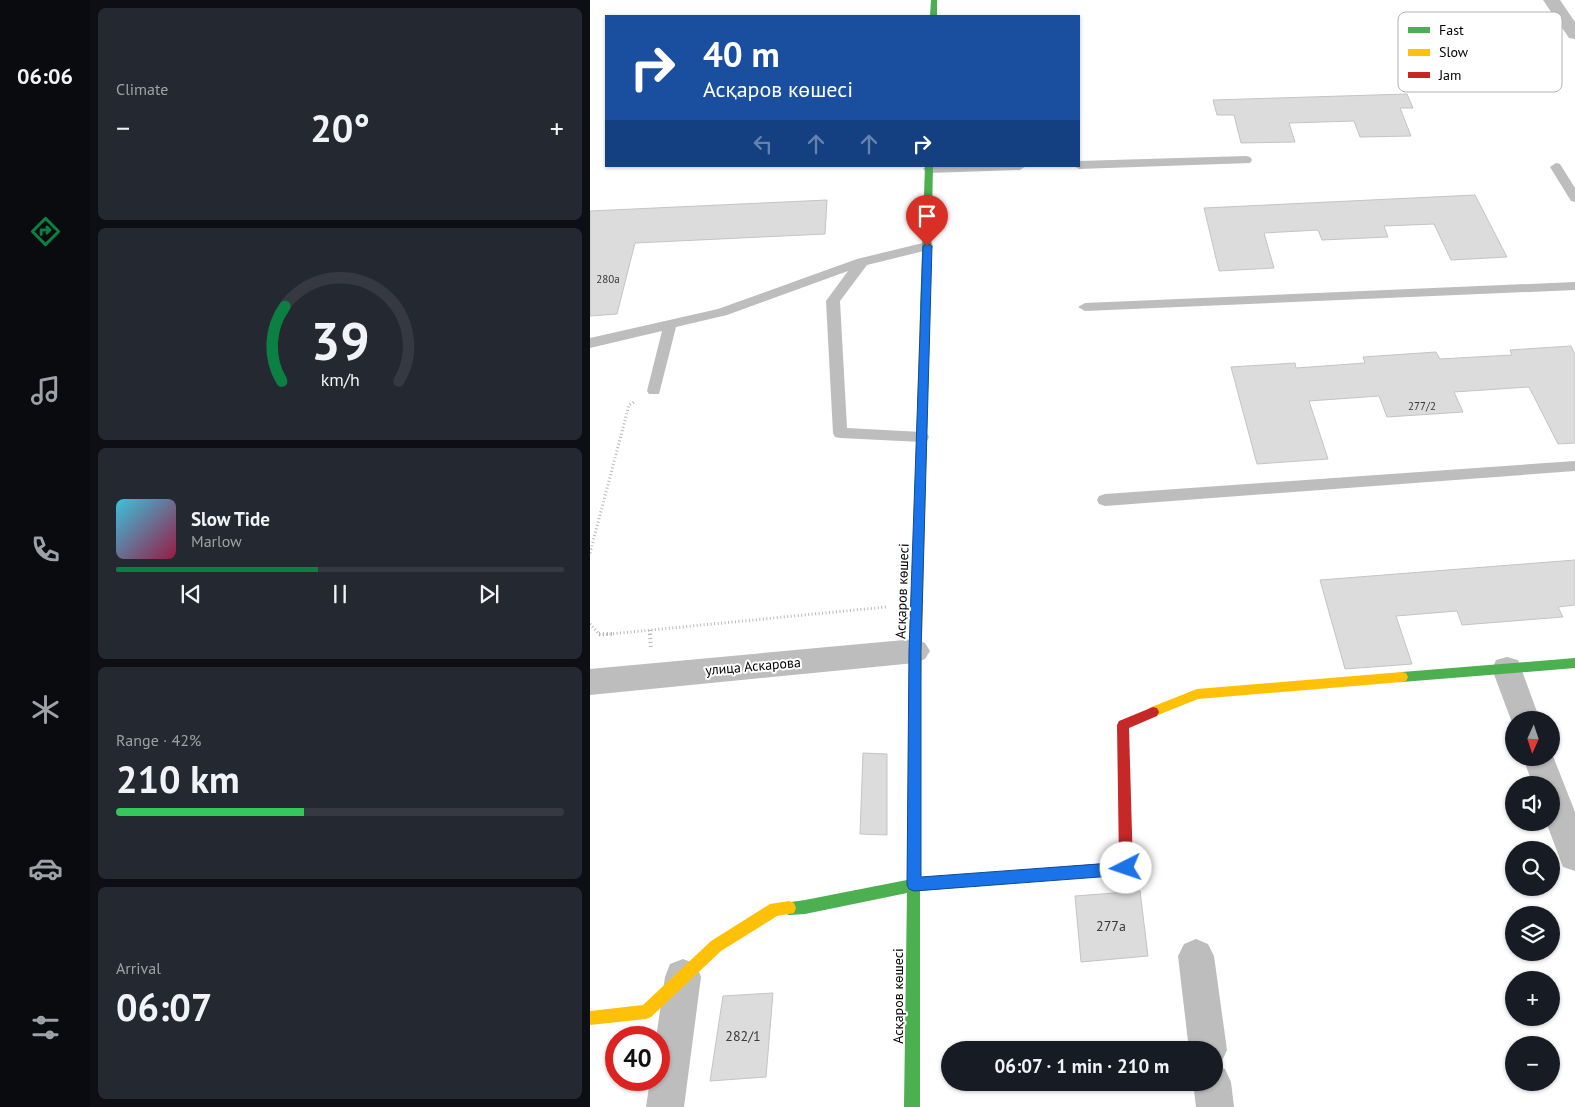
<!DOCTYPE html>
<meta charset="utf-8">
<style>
body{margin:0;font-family:"PT Sans",sans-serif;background:#242831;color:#f1f3f6;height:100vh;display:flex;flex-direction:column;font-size:19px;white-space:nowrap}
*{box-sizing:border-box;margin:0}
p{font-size:16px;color:#9ea1a6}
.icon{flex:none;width:28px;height:28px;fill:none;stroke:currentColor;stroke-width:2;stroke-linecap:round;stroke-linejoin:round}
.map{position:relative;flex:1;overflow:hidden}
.panel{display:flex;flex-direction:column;gap:8px;padding:8px;background:#0d0f14;width:500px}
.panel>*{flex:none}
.guide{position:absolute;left:15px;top:15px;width:475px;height:152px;border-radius:0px;box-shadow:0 1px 4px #0004;background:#1a4fa0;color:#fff;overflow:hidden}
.needle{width:32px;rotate:183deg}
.controls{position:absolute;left:915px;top:711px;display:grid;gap:10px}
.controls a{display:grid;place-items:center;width:55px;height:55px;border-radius:50%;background:#171b24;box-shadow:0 1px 4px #0004;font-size:25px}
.speed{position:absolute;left:15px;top:1026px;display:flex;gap:10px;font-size:25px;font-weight:700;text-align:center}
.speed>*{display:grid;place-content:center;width:65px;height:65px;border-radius:50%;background:#171b24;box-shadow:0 1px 4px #0004;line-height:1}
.speed .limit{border:8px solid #d22;background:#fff;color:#111}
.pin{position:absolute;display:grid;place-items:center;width:42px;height:42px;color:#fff;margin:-51px -21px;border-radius:50% 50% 50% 0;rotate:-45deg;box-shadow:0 0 5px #0007}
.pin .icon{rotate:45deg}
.me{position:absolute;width:55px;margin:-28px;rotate:266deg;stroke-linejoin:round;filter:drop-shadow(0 0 4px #0008)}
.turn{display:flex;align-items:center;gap:18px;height:105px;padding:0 15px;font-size:22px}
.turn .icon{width:65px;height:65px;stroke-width:2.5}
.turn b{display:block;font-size:35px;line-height:42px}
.lanes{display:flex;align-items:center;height:48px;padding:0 15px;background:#0003;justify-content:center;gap:25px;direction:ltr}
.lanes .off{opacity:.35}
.big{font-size:38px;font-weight:800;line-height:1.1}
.panel .tile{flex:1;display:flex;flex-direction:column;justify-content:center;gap:8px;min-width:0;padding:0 18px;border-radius:8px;background:#242831}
.panel .dial{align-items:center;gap:0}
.dial svg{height:130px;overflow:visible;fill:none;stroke:#363941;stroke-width:7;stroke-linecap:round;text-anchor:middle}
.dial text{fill:#f1f3f6;stroke:none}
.song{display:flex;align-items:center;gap:15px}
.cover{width:60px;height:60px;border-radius:8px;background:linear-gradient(135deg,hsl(190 70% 55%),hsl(340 70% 35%))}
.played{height:5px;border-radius:2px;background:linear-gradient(90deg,#0b8043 45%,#363941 45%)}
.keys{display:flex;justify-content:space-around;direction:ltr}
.heat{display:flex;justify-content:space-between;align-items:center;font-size:28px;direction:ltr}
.charge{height:8px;border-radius:4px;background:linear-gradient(90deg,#34c759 42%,#363941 0)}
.trip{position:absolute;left:351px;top:1041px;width:282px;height:50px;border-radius:25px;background:#171b24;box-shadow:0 1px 4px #0004;font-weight:800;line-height:50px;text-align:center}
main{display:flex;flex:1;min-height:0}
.menu{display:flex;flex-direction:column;width:90px;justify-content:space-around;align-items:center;background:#090b0e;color:#9ea1a6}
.menu .icon{width:35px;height:35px}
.menu .current{color:#0b8043}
.menu b{font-size:22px;color:#f1f3f6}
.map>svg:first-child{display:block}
.building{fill:#dcdcdc;stroke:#c4c4c4}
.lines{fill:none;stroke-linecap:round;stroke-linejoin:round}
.path-far1{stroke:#b8b8b8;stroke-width:3;stroke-dasharray:1 2.5;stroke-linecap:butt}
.path{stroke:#b8b8b8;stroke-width:4;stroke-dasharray:1 3;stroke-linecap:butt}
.lane{fill:#bdbdbd;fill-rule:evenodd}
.street{fill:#bdbdbd;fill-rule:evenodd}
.fast{fill:#4caf50;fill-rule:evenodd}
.slow{fill:#ffc107;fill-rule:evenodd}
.jam{fill:#c62828;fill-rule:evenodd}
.route{fill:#1a73e8;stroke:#114b97}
.labels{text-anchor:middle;stroke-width:4;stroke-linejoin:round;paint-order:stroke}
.number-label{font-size:11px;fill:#373737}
.street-label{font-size:14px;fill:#000;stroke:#fff}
.near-number-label{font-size:14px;fill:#373737}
.key{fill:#fff;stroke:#b2b2b2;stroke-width:1}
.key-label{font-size:14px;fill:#000}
</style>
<main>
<nav class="menu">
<b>06:06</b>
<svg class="icon current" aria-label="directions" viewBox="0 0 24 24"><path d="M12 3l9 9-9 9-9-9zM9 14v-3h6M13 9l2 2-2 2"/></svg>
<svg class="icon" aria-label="music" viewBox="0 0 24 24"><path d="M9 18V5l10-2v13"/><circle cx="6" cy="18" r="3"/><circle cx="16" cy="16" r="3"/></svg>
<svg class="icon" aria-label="phone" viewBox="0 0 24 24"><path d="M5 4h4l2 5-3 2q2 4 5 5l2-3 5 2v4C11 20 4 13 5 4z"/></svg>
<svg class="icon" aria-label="climate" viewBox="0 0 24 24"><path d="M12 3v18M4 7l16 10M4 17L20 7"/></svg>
<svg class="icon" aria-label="car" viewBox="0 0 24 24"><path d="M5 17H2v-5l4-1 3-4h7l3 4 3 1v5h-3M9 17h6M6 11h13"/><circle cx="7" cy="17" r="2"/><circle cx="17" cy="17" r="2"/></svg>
<svg class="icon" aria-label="filters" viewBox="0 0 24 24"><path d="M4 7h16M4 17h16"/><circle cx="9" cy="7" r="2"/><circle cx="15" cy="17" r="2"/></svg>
</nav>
<section class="panel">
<div class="tile"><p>Climate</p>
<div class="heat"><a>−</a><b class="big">20°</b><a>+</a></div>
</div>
<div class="tile dial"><svg viewBox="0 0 100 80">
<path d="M14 69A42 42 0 1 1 86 69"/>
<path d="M14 69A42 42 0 0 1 16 23" stroke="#0b8043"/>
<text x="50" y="56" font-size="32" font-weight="700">39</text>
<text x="50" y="72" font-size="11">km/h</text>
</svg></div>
<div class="tile">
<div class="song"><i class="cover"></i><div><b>Slow Tide</b><p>Marlow</p></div></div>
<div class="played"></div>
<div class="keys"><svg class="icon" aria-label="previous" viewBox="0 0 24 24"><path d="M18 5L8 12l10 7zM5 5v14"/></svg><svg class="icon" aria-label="pause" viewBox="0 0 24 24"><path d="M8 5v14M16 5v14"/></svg><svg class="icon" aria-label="next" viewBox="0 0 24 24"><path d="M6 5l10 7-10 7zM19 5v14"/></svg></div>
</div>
<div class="tile"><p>Range · 42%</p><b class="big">210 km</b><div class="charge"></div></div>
<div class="tile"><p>Arrival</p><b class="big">06:07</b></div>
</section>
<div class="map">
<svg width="985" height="1107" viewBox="0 0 985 1107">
<rect width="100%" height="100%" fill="#fff"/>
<g class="building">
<path d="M817 94 823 108H810L821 136 770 137 764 121 699 123 705 142 651 143 644 115H627L623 100Z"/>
<path d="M885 195 917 257 861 260 844 224 794 226 798 237 732 240 728 230 674 233 684 268 629 271 614 208Z"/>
<path d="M237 200 235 234 45 243 27 314 0 316V211Z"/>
<path d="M981 346 985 354V443L968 444 939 387 864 392 873 412 797 417 789 396 719 401 738 459 667 464 641 367 705 363 706 368 775 363 773 357 846 352 850 359 922 355 920 350Z"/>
<path d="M985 560V605L968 607 973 617 872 625 867 611 806 616 822 664 755 669 730 580Z"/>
<path d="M273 753 297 754V835L270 834Z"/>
<path d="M550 891 558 956 491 962 485 896Z"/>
<path d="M183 993 176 1077 120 1081 133 996Z"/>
</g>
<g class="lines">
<g class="path-far1">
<path d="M0 553 39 405 44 402"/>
<path d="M0 624 10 635 296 607"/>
<path d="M60 630V635"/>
</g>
<g class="path">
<path d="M9 634H22"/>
<path d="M60 634 61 648"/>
</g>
<g class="lane">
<path d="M656 156 660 157 662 160 660 163 489 169 484 166H489V161Z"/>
<path d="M966 163 970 164 985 188V202L981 201 960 167Z"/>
<path d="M336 166H436L430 170 339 173 333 169Z"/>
<path d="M337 242 342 243 343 246 342 249 277 265 250 301 257 428 332 432 337 433 339 437 337 441 332 442 250 438 245 437 243 433 236 301 258 271 137 315 86 327 69 394H59L57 391 72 331 0 348V338L128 309 267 259Z"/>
<path d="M985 282V290L495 311 488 307 495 303Z"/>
<path d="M985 461V471L515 506 509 504 507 500 509 496 515 494Z"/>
</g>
<g class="street">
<path d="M953 0H970L985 22V39L979 38Z"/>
<path d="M325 639 335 643 340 651 335 659 325 663 0 695V669Z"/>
<path d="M917 657 928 660 950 720H924V728L902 669 906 660Z"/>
<path d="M961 751 985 812V871L973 867 956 822H961V785H943L933 758H961Z"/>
<path d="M606 939 618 944 624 956 637 1050 631 1063 626 1065 635 1069 641 1082 644 1107H606L603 1082H625V1050H599L588 956 594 944Z"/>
<path d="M93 959 106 964 111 977 94 1107H56L60 1080H69V1038H66L75 977 80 964Z"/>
</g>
<g class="fast">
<path d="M341 0H347V16H340Z"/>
<path d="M335 166H343L340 309 335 312 330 309Z"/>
<path d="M985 658V668L812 682 808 681 806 677 808 673 812 672Z"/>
<path d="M325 679 329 680 331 684V878L457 868 462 869 464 874 462 879 457 880 330 891V1107H314L317 893 215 914 199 915 194 913 192 908 194 903 215 900 317 880 319 684 321 680Z"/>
</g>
<g class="slow">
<path d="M335 306 340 309 331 684 329 688 325 689 321 688 319 684 330 309Z"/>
<path d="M812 672 816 673 818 677 816 681 812 682 608 699 563 717 559 716 557 712 559 708 607 689Z"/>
<path d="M199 901 204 903 206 908 204 913 187 916 131 951 61 1017 56 1019 0 1025V1011L53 1005 121 941 180 904Z"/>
</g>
<path class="jam" d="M563 707 567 708 569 712 567 716 539 728 543 868 541 873 536 874 457 880 452 879 450 874 452 869 457 868 529 862 527 725 529 721Z"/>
</g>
<path class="route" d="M337 243 342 246 331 651V877L536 862 541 864 543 868 541 873 536 875 324 891 319 889 317 885 319 651 333 246Z"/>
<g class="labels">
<g class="number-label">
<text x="18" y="283">280а</text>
<text x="832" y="410">277/2</text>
</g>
<g class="street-label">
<text transform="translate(312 591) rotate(-88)" y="5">Асқаров көшесі</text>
<text transform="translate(163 666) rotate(-5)" y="5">улица Аскарова</text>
<text transform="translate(308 996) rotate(-90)" y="5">Асқаров көшесі</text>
</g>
<g class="near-number-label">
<text x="521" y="931">277а</text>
<text x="153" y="1041">282/1</text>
</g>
</g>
<rect x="808" y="12" width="164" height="80" rx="8" class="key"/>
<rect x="818" y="27" width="22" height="6" fill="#4caf50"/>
<rect x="818" y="49" width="22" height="7" fill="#ffc107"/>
<rect x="818" y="72" width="22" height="6" fill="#c62828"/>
<g class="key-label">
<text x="849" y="35">Fast</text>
<text x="849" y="57">Slow</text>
<text x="849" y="80">Jam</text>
</g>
</svg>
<div class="controls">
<a><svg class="needle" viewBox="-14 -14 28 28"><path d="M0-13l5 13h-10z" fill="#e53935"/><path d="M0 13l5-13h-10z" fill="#9ea1a6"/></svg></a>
<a><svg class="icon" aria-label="sound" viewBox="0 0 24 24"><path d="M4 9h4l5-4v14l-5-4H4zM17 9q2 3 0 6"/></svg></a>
<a><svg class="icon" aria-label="search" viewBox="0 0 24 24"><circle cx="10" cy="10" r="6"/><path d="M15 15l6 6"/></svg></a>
<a><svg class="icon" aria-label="layers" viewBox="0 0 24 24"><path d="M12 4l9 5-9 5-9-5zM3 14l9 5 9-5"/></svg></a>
<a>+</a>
<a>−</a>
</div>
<div class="speed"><div class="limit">40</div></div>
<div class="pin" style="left:337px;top:246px;background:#d93025"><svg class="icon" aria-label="arrive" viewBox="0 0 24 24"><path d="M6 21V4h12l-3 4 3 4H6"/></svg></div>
<svg class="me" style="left:536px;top:868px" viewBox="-20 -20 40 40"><circle r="19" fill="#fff"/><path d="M0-13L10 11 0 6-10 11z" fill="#1a73e8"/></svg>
<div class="trip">06:07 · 1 min · 210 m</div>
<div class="guide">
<div class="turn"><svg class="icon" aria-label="right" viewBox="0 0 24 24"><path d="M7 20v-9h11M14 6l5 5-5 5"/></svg><div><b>40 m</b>Асқаров көшесі</div></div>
<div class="lanes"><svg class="icon off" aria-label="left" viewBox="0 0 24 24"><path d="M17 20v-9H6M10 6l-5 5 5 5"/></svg><svg class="icon off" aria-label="ahead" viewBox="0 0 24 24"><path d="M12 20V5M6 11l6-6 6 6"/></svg><svg class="icon off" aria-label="ahead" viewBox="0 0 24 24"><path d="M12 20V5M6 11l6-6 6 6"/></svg><svg class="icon" aria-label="right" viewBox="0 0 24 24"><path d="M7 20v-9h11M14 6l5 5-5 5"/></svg></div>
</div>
</div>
</main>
